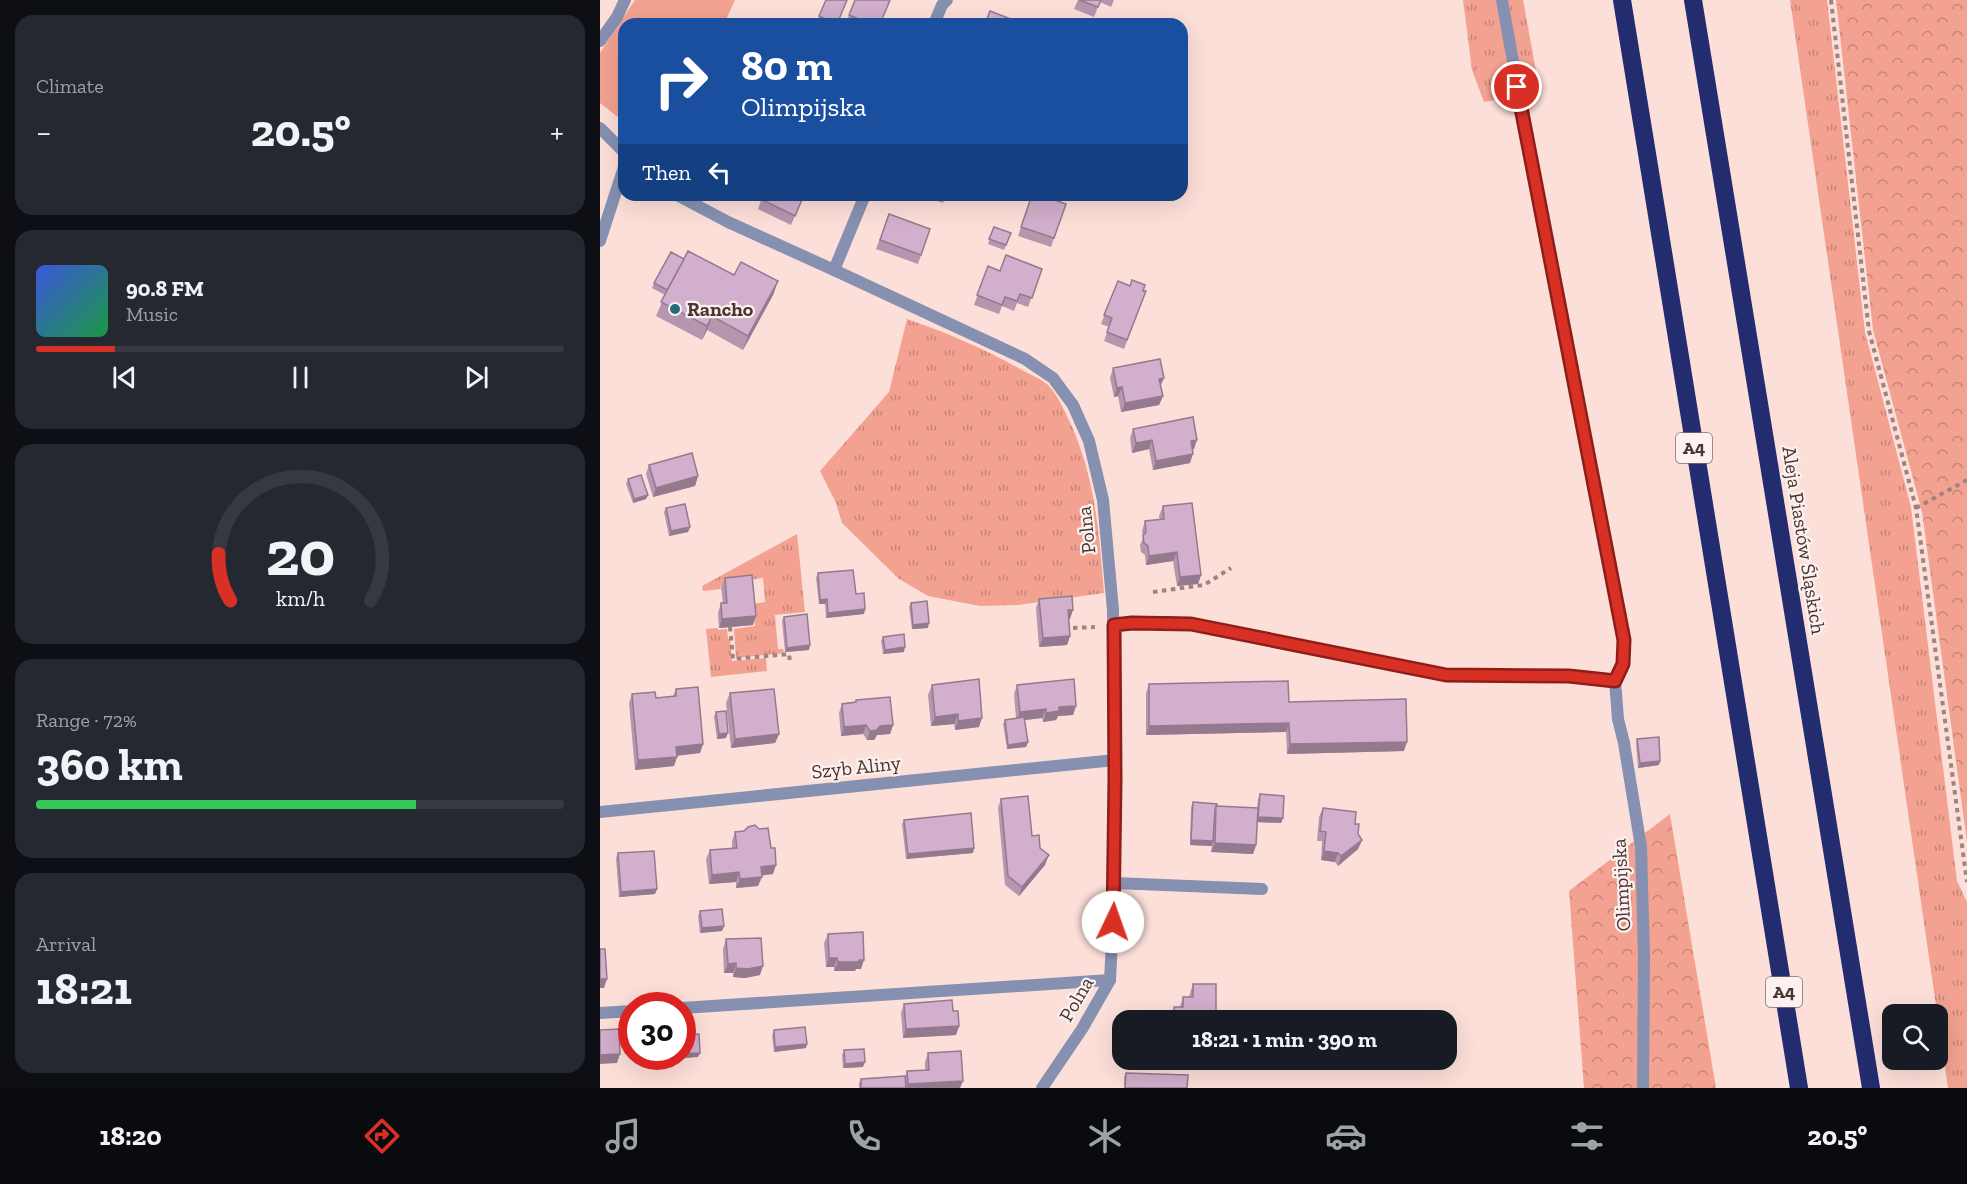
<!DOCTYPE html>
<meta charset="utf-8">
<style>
body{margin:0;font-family:"Zilla Slab",serif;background:#242831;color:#f1f3f6;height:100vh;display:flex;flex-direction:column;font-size:22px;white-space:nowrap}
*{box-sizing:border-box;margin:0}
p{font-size:20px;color:#9ea1a6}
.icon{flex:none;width:33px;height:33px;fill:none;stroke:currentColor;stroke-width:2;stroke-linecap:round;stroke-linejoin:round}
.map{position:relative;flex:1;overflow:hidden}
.details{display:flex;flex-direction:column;gap:15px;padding:15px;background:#0d0f14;width:600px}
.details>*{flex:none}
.guide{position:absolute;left:18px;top:18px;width:570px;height:183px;border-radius:18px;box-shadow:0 6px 24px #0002;background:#1a4fa0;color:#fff;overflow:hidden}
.controls{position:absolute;left:1282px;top:1004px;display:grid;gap:12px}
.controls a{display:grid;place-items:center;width:66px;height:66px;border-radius:12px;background:#171b24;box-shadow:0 6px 24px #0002;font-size:30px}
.speed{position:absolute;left:18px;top:992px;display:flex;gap:12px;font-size:30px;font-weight:700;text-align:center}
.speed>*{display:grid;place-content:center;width:78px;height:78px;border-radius:50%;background:#171b24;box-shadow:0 6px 24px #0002;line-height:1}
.speed .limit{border:9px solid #d22;background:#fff;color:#111}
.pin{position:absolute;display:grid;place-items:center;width:51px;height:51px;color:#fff;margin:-26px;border:3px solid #fff;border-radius:50%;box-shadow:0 2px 6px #0007}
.me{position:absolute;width:66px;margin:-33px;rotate:3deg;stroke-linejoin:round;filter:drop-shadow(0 0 4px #0008)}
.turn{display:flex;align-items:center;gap:21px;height:126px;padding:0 24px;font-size:27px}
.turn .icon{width:78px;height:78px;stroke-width:2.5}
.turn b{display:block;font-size:42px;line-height:51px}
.then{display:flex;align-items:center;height:57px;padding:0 24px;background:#0003;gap:12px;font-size:22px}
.big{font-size:45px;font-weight:700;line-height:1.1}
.details .tile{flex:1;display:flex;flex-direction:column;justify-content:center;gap:9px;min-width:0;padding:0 21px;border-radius:18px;background:#242831}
.details .dial{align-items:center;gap:0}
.dial svg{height:156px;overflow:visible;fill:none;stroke:#363941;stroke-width:7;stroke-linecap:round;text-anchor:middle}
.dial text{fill:#f1f3f6;stroke:none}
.song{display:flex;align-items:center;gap:18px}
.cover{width:72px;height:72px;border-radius:9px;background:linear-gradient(135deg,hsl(230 70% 55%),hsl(140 70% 35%))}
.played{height:6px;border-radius:3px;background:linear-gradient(90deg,#d93025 15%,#363941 15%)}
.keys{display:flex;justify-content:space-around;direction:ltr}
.heat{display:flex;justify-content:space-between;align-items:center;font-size:33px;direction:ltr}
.charge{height:9px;border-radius:4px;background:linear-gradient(90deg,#34c759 72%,#363941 0)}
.trip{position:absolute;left:512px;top:1010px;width:345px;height:60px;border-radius:18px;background:#171b24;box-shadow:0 6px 24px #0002;font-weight:700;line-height:60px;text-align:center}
.menu{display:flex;height:96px;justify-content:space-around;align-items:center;background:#090b0e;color:#9ea1a6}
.menu .icon{width:42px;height:42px}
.menu .current{color:#d93025}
.menu b{font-size:27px;color:#f1f3f6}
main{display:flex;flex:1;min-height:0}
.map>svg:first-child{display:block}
.grass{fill:url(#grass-tufts)}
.forest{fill:url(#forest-crowns)}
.garden{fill:#f3a291}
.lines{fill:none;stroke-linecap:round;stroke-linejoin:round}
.path{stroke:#9c847f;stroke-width:4;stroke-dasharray:4.5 4.5;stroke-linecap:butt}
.service{stroke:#8690b1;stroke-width:12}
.minor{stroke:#8690b1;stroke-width:12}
.motorway{stroke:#222c6e;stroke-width:18}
.wall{fill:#b596af}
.shaded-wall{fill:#937a8f}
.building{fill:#d2afcc;stroke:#937a8f;stroke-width:1.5}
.route-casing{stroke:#8d1f18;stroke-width:15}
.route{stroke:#d93025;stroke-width:10}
.poi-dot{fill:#246b79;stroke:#fcf1ef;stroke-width:2}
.labels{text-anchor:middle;stroke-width:4.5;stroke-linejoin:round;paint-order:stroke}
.shield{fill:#fcf1ef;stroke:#7f6e6b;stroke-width:1.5}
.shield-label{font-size:18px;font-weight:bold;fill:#493632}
.poi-label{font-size:20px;font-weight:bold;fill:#493632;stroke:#fcf1ef;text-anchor:start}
.street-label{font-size:20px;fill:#493632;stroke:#fcf1ef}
</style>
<main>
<section class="details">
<div class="tile"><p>Climate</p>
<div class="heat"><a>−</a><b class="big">20.5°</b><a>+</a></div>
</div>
<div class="tile">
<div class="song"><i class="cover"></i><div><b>90.8 FM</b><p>Music</p></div></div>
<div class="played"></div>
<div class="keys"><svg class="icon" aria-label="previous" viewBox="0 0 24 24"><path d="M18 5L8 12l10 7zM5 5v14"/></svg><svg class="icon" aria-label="pause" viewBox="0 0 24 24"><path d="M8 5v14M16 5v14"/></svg><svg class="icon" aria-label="next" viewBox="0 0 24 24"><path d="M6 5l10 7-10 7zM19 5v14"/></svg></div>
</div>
<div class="tile dial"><svg viewBox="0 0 100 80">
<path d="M14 69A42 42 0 1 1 86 69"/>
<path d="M14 69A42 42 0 0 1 8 45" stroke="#d93025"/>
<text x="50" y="56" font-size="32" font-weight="700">20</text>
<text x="50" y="72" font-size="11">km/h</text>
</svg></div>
<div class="tile"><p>Range · 72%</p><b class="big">360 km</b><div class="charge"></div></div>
<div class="tile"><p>Arrival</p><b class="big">18:21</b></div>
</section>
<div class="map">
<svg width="1367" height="1088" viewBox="0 0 1367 1088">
<defs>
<pattern id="grass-tufts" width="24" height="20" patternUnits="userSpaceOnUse" patternTransform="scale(1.5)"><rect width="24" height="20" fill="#f3a291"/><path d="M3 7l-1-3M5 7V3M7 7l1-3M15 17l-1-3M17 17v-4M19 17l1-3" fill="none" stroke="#c78577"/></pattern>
<pattern id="forest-crowns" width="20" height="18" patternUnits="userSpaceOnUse" patternTransform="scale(1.5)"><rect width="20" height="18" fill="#f3a291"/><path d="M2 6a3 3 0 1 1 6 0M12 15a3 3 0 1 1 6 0" fill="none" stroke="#c78577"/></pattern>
</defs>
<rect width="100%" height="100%" fill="#fddfd9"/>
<g class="grass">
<path d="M863 0H923L940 92 884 102 872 70Z"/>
<path d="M1190 0H1227L1265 332 1311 507 1357 881 1367 902V1088H1348Z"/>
<path d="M307 319C347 333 383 348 420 369 429 374 440 378 448 385 456 393 462 405 467 416 495 473 499 531 504 593L418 605 380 606 328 596 299 579 242 523 236 503 220 471 289 392Z"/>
<path d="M197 534 205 612 175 615 178 649H183L184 653 136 658 134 629 155 626 152 604 165 602 163 578 143 581V584L120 586 121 589 103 591 102 586Z"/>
<path d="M118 628V630L127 629 128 639 130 638 132 661 166 658 167 671 111 677 106 629Z"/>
</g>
<g class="forest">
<path d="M1236 0H1367V842L1322 512 1273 330Z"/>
<path d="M1070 814 1116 1088H984L969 891Z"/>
</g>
<path class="garden" d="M35 0H135L124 24H24V122L0 103V53Z"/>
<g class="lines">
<g class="path">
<path d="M1231 0 1269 331 1316 508 1367 882"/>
<path d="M1316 508 1367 480"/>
<path d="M553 592 604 585 631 568"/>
<path d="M130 627 133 659 189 654 190 662"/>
<path d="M473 628 495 627"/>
</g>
<g class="service">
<path d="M902 0 929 152 1024 640 1023 664 1015 681 1018 719 1024 743 1041 847 1044 956 1043 1088"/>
<path d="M0 41 17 17 25 0"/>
<path d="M0 241 24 167"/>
<path d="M515 883 662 889"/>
</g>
<g class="minor">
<path d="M334 24 342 5 347 0"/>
<path d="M0 128 24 152"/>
<path d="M77 195 128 222 234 270 425 359 453 378 473 405 489 441 503 500 513 610 515 883 510 980 482 1029 442 1088"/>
<path d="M234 270 265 195"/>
<path d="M514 625 570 622 591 624 846 675 969 676 1015 681"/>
<path d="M0 812 515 760"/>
<path d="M82 1008 510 980"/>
<path d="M0 1013 32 1011"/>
</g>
<g class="motorway">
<path d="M1022 0 1199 1088"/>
<path d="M1093 0 1271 1088"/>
</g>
</g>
<g class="wall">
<path d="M226 0H247L237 24H216Z"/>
<path d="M478 0H514L511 7 500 2 494 17 474 9Z"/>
<path d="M249 15 281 24H246Z"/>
<path d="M163 195H204L191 225 158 209Z"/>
<path d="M320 195H346L343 203Z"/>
<path d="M432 195 466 204 451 247 418 236Z"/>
<path d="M289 214 330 229 318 264 276 249Z"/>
<path d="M394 227 411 233 404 250 388 244Z"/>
<path d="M84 259 134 275 178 281 173 295 143 350 107 330 102 340 56 316 65 295 52 288 54 283Z"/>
<path d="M388 266 400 271 442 269 428 307 417 303 414 311 402 306 399 314 374 305Z"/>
<path d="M518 281 546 291 524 349 504 341 509 327 501 324Z"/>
<path d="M513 368 563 396 559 405 521 412 518 396 514 397 510 378Z"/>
<path d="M533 429 594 449 592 450 590 463 553 470 549 449 532 453 530 438Z"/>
<path d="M49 465 98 476 95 486 53 497 46 474Z"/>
<path d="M28 479 48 495 46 499 33 503 26 484Z"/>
<path d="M563 506 601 575 598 584 577 586 573 561 546 565 545 555 541 552 540 545 543 538 542 531 545 521 560 520 559 516Z"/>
<path d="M66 508 90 527 88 532 69 536 64 512Z"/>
<path d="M218 573 265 609 264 614 226 618 225 604H219L216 578Z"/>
<path d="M125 578 153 625 119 628 118 613 121 603H123L121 587Z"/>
<path d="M439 599 470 619H469L470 636 467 645 439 647 436 608Z"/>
<path d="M311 603 328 628 312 629 309 607Z"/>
<path d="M184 617 209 650 185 652 182 621Z"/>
<path d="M283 637 304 652 283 654 281 641Z"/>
<path d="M549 684 689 702 804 751 687 754 686 732 546 735V693Z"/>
<path d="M332 685 379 727 355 730 354 724 331 726 328 695Z"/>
<path d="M417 685 476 706 473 715 458 716 456 720 443 722 442 718 425 720 428 742 426 747 407 749 403 724 405 720 416 718 414 694Z"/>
<path d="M76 689 103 744 100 753 77 756 74 766 35 770 29 703 32 694 56 698 73 696Z"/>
<path d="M130 693 179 734 175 743 131 748 126 703Z"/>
<path d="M256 700 293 725 290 734 277 735 274 740H267L263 734 241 736 239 713 242 704 255 702Z"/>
<path d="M116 712 126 738 117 739 114 717Z"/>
<path d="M1037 739 1059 765 1038 768 1036 743Z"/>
<path d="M660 794 683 818 681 823 657 822 656 845 653 854 611 852 612 846 590 845 591 807 593 802 617 806 657 808 658 799Z"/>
<path d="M401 799 440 848 445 865 419 896 405 885 398 808Z"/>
<path d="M723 808 755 824 758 834 762 840 758 849 738 866 735 862 721 860 722 841H717L719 817Z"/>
<path d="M304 820 374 848 373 853 306 859 302 824Z"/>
<path d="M135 832 173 874 161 875 158 886 136 888V882L109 884 106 859 110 850 132 848V841Z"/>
<path d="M18 853 57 889 55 894 19 897 16 858Z"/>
<path d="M100 911 124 926 122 931 100 933 98 916Z"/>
<path d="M228 934 261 969H256L255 971H234V967H226L224 943Z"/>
<path d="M126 939 160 975 145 978 133 977V973H124L123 949Z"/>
<path d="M593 984 616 1020H571V1016L574 1007H580L583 997H589L590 993Z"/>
<path d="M304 1004 353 1011 359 1026 356 1035 303 1038 301 1013Z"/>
<path d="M174 1030 206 1048 174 1052 172 1035Z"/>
<path d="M244 1050 263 1067 243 1068 242 1055Z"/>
<path d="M328 1053 360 1088H259V1083L261 1079 305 1076 307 1071 325 1070V1062Z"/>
<path d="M526 1073 587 1088H524V1077Z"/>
</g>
<g class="shaded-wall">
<path d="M178 281 173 295 143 350 148 336Z"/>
<path d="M112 316 107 330 102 340 107 326Z"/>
<path d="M564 378 560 387 559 379Z"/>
<path d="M522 387 518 396 514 397 517 388Z"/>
<path d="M563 396 559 405 521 412 525 403Z"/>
<path d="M552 440 549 449 532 453 536 443Z"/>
<path d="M597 440 594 449 588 451 591 441Z"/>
<path d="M593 454 590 463 553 470 556 461Z"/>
<path d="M98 476 95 486 53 497 56 488Z"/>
<path d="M48 495 46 499 33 503 34 499Z"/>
<path d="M90 527 88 532 69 536 71 531Z"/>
<path d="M577 552 573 561 546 565 549 556Z"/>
<path d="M601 575 598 584 577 586 580 577Z"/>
<path d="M227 599 225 604H219L220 600Z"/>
<path d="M265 609 264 614 226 618 228 613Z"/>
<path d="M468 610H473L470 619 465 620Z"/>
<path d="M156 616 153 625 119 628 122 619Z"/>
<path d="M329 623 328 628 312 629 313 625Z"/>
<path d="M470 636 467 645 439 647 443 638Z"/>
<path d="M210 645 209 650 185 652 187 648Z"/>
<path d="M305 647 304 652 283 654 285 650Z"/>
<path d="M476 706 473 715 458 716 456 720 443 722 446 713 459 707Z"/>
<path d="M446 709 442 718 416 721 420 712Z"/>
<path d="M358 714 354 724 331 726 335 717Z"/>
<path d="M382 718 379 727 355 730 358 721Z"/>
<path d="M689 723 686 732 546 735 549 726Z"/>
<path d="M266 725 263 734 241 736 244 727Z"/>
<path d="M293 725 290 734 277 735 274 740H267L270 731 280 726Z"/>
<path d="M128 733 126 738 117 739 119 734Z"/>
<path d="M179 734 175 743 131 748 135 739Z"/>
<path d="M428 742 426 747 407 749 408 745Z"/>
<path d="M807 742 804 751 687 754 690 744Z"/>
<path d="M103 744 100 753 73 756 76 747Z"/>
<path d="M77 757 74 766 35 770 38 760Z"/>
<path d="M1060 761 1059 765 1038 768 1040 763Z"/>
<path d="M658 817 683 818 681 823 657 822Z"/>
<path d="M591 840 613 841 612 846 590 845Z"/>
<path d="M762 840 758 849 738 866 741 856Z"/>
<path d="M615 843 656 845 653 854 611 852Z"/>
<path d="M374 848 373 853 306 859 308 854Z"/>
<path d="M724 851 738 853 735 862 721 860Z"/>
<path d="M449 855 445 865 419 896 422 887Z"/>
<path d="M176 865 173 874 157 876 161 867Z"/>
<path d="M139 872 136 882 109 884 112 875Z"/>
<path d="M162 877 158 886 136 888 140 879Z"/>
<path d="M57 889 55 894 19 897 21 892Z"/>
<path d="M124 926 122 931 100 933 102 928Z"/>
<path d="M229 958H237L234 967H226Z"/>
<path d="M264 960 261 969H256L255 971H234L238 962Z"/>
<path d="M136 963 133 973H124L128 964Z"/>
<path d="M163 966 160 975 145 978 133 977 136 968Z"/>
<path d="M0 979H7L4 988H0Z"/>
<path d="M359 1026 356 1035 303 1038 306 1029Z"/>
<path d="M207 1044 206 1048 174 1052 175 1047Z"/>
<path d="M100 1053 98 1057 73 1059 74 1056H82V1054Z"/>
<path d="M20 1054 17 1063 0 1064V1055Z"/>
<path d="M265 1062 263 1067 243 1068 245 1064Z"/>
<path d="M363 1081 360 1088H306L308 1084Z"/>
</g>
<g class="building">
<path d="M226 0H247L237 24 219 16Z"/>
<path d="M255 0H290L280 24H271L249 15Z"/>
<path d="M479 0H501L498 7Z"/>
<path d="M390 11 421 23 420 24H385Z"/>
<path d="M163 195H204L195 216 161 199Z"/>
<path d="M432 195H440L466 204 454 238 421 227Z"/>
<path d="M289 214 330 229 321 255 280 240Z"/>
<path d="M394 227 411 233 406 245 389 239Z"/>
<path d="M88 251 134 275 141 262 178 281 148 336 112 316 107 326 61 302Z"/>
<path d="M71 252 84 259 67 290 54 283Z"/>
<path d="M406 255 442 269 432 298 420 294 417 301 405 297 402 305 377 295 388 266 400 271Z"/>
<path d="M532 280 545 285 543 291H546L527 340 507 332 512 318 504 315 518 281 530 286Z"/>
<path d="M560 359 564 378 559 379 563 396 525 403 522 387 517 388 513 368Z"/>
<path d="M593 417 597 440 591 441 593 454 556 461 552 440 536 443 533 429Z"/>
<path d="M92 453 98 476 56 488 49 465Z"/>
<path d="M41 475 48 495 34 499 28 479Z"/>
<path d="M592 503 601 575 580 577 577 552 549 556 548 546 544 543 543 536 546 532 545 521 564 519 563 506Z"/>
<path d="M85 504 90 527 71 531 66 508Z"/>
<path d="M253 570 256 594 264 593 265 609 228 613 227 599 220 600 218 573Z"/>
<path d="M152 575 156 616 122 619 121 603H127L125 578Z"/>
<path d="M472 596 473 610H468L470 636 443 638 439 599Z"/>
<path d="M327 601 329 623 313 625 311 603Z"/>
<path d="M207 614 210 645 187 648 184 617Z"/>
<path d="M304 634 305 647 285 650 283 637Z"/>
<path d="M379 679 382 718 358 721V714L335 717 332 685Z"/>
<path d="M474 679 476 706 459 707V711L446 713V709L420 712 417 685Z"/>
<path d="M688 681 689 702 806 699 807 742 690 744 689 723 549 726V684Z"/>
<path d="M98 687 103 744 76 747 77 757 38 760 32 694 55 692 56 698 76 696V689Z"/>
<path d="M174 689 179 734 135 739 130 693Z"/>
<path d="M290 697 293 725 280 726 277 730 270 731 266 725 244 727 242 704 256 702V700Z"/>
<path d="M126 711 128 733 119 734 116 712Z"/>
<path d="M424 717 428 742 408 745 405 720Z"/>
<path d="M1059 737 1060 761 1040 763 1037 739Z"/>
<path d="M660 794 684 796 683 818 658 817Z"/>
<path d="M428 796 432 836 439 835 440 848 449 855 422 887 408 876 401 799Z"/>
<path d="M593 802 617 804 615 810 613 841 591 840Z"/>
<path d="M616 806 658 808 656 845 615 843Z"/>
<path d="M723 808 756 812 755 824H759L758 834 762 840 741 856 738 853 724 851 726 832 720 831Z"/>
<path d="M371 813 374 848 308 854 304 820Z"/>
<path d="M155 825 159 829 168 828 171 848H175L176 865 161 867 162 877 140 879 139 872 112 875 110 850 137 848 135 832 144 831 148 827Z"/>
<path d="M54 851 57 889 21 892 18 853Z"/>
<path d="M122 909 124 926 102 928 100 911Z"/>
<path d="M263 932 264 960H259L258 962H238L237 958H229L228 934Z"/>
<path d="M161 938 163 966 148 969 136 968V963L128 964 126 939Z"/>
<path d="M0 949H5L7 979H0Z"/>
<path d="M593 984H616V1020H574V1007H583V997H593Z"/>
<path d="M352 1000 353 1011H358L359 1026 306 1029 304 1004Z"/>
<path d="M205 1027 207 1044 175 1047 174 1030Z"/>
<path d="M19 1029 20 1054 0 1055V1030Z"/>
<path d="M99 1034 100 1053 82 1054V1035Z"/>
<path d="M264 1049 265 1062 245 1064 244 1050Z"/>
<path d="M361 1051 363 1081 308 1084 307 1071 329 1070 328 1053Z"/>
<path d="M526 1073 588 1075 587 1088H525Z"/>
<path d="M305 1076 306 1088H261V1079Z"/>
</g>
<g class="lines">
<defs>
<path id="route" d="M513 922 515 780 514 625 532 623 591 624 846 675 969 676 1015 681 1023 664 1024 640 917 87"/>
</defs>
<use href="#route" class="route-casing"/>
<use href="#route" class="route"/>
</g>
<circle class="poi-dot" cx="75" cy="309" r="6"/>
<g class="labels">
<g class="shield">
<rect x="1076" y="433" width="36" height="30" rx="4.5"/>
<rect x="1166" y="977" width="36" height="30" rx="4.5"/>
</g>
<g class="shield-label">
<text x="1094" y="454">A4</text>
<text x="1184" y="998">A4</text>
</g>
<g class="poi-label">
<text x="87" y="316">Rancho</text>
</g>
<g class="street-label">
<text transform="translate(486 530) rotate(-96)" y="7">Polna</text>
<text transform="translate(1204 540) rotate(81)" y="7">Aleja Piastów Śląskich</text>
<text transform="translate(256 767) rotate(-6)" y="7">Szyb Aliny</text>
<text transform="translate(1021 885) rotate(-93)" y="7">Olimpijska</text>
<text transform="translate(476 999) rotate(-60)" y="7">Polna</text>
</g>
</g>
</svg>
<div class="controls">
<a><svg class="icon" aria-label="search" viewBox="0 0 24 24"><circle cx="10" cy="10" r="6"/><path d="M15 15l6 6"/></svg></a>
</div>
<div class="speed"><div class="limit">30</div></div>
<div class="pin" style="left:917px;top:87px;background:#d93025"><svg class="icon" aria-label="arrive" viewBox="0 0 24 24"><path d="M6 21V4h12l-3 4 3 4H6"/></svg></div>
<svg class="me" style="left:513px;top:922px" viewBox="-20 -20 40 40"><circle r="19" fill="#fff"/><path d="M0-13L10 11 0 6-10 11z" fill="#d93025"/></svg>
<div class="trip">18:21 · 1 min · 390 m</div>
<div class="guide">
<div class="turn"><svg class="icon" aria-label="right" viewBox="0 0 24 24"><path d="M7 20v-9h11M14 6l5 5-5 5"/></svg><div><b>80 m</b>Olimpijska</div></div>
<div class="then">Then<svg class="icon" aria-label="left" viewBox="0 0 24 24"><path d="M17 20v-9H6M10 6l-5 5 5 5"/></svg></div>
</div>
</div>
</main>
<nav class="menu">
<b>18:20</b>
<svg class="icon current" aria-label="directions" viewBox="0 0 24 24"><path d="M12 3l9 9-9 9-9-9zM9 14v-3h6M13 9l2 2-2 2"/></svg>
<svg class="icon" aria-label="music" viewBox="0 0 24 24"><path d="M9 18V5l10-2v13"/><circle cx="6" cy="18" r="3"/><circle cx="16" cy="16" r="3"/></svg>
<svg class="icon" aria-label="phone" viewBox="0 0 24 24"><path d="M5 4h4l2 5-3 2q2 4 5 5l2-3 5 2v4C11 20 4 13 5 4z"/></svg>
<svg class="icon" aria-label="climate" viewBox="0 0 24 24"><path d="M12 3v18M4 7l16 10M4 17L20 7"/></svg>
<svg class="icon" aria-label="car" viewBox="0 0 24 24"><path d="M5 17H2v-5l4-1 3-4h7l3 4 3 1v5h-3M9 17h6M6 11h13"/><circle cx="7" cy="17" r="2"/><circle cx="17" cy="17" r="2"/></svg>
<svg class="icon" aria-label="filters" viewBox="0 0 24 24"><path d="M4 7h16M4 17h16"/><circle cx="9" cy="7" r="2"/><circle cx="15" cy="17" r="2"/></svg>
<b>20.5°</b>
</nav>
